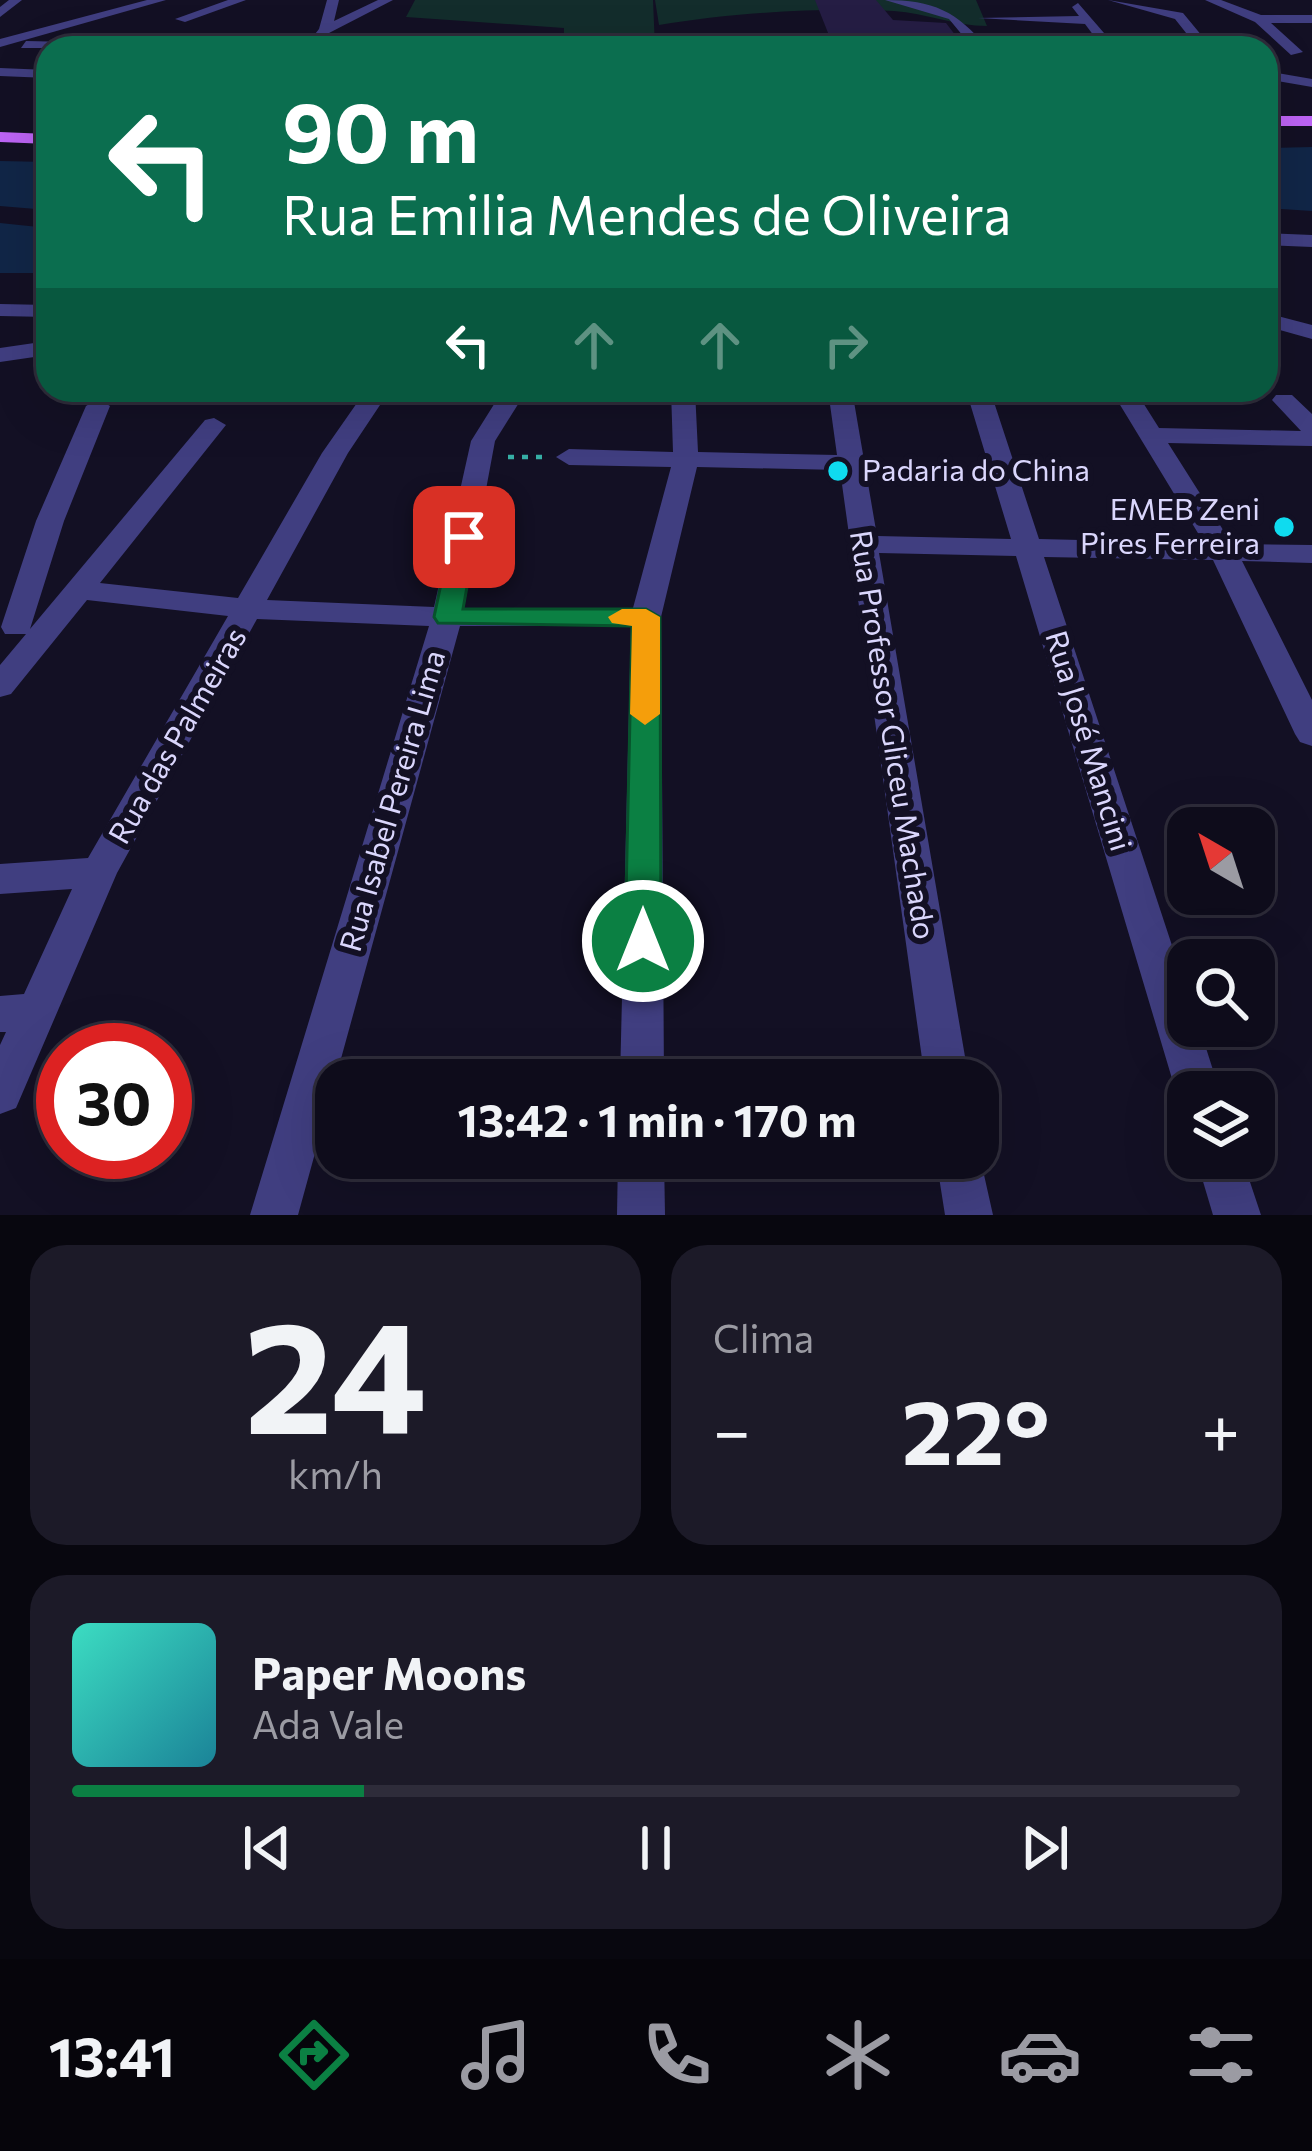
<!DOCTYPE html>
<html lang="pt">
<meta charset="utf-8">
<style>
body{margin:0;font-family:Commissioner,sans-serif;background:#1c1a28;color:#f1f3f6;height:100vh;display:flex;flex-direction:column;font-size:45px;white-space:nowrap}
*{box-sizing:border-box;margin:0}
p{font-size:39px;color:#9b9ba3}
.icon{flex:none;width:66px;height:66px;fill:none;stroke:currentColor;stroke-width:2;stroke-linecap:round;stroke-linejoin:round}
.map{position:relative;height:1215px;overflow:hidden}
.details{display:flex;flex-direction:column;gap:30px;padding:30px;background:#08070f;flex:1}
.details>*{flex:none}
.top-card{position:absolute;left:36px;top:36px;width:1242px;height:366px;border-radius:36px;box-shadow:0 12px 48px #0002,0 0 0 3px #2e2c3a;background:#0b6e4f;color:#fff;overflow:hidden}
.needle{width:78px;rotate:321deg}
.controls{position:absolute;left:1167px;top:807px;display:grid;gap:24px}
.controls a{display:grid;place-items:center;width:108px;height:108px;border-radius:24px;background:#0e0c1b;box-shadow:0 12px 48px #0002,0 0 0 3px #2e2c3a;font-size:60px}
.speed{position:absolute;left:36px;top:1023px;display:flex;gap:24px;font-size:60px;font-weight:700;text-align:center}
.speed>*{display:grid;place-content:center;width:156px;height:156px;border-radius:50%;background:#0e0c1b;box-shadow:0 12px 48px #0002,0 0 0 3px #2e2c3a;line-height:1}
.speed .limit{border:18px solid #d22;background:#fff;color:#111}
.pin{position:absolute;display:grid;place-items:center;width:102px;height:102px;color:#fff;margin:-51px;border-radius:24px;box-shadow:0 6px 18px #0006}
.me{position:absolute;width:132px;margin:-66px;rotate:0deg;stroke-linejoin:round;filter:drop-shadow(0 0 9px #0008)}
.turn{display:flex;align-items:center;gap:42px;height:252px;padding:0 48px;font-size:54px}
.turn .icon{width:156px;height:156px;stroke-width:2.5}
.turn b{display:block;font-size:84px;line-height:102px}
.lanes{display:flex;align-items:center;height:114px;padding:0 48px;background:#0003;justify-content:center;gap:60px;direction:ltr}
.lanes .off{opacity:.35}
.big{font-size:90px;font-weight:700;line-height:1.1}
.details .tile{flex:1;display:flex;flex-direction:column;justify-content:center;gap:18px;min-width:0;padding:0 42px;border-radius:36px;background:#1c1a28}
.details .dial{align-items:center;gap:0}
.dial b{font-size:156px;line-height:1}
.song{display:flex;align-items:center;gap:36px}
.cover{width:144px;height:144px;border-radius:18px;background:linear-gradient(135deg,hsl(170 70% 55%),hsl(190 70% 35%))}
.played{height:12px;border-radius:6px;background:linear-gradient(90deg,#0b8043 25%,#2e2c3a 25%)}
.keys{display:flex;justify-content:space-around;direction:ltr}
.heat{display:flex;justify-content:space-between;align-items:center;font-size:66px;direction:ltr}
.details .tiles{flex:1;display:grid;gap:30px;grid-template-columns:1fr 1fr}
.tile:last-child{grid-column:span 2}
.trip{position:absolute;left:315px;top:1059px;width:684px;height:120px;border-radius:36px;background:#0e0c1b;box-shadow:0 12px 48px #0002,0 0 0 3px #2e2c3a;font-weight:700;line-height:120px;text-align:center}
.menu{display:flex;height:192px;justify-content:space-around;align-items:center;background:#06050b;color:#9b9ba3}
.menu .icon{width:84px;height:84px}
.menu .current{color:#0b8043}
.menu b{font-size:54px;color:#f1f3f6}
.map>svg:first-child{display:block}
.green{fill:#132d2c}
.water{fill:#112647}
.building{fill:#251d44}
.lines{fill:none;stroke-linecap:round;stroke-linejoin:round}
.path{stroke:#37afa6;stroke-width:4.5;stroke-dasharray:6 8;stroke-linecap:butt}
.minor{fill:#403e80;fill-rule:evenodd}
.major{fill:#bd64f5;fill-rule:evenodd}
.route{fill:#0b8043;stroke:#07532c;stroke-width:3}
.slow{fill:#f59e0b}
.poi-dot{fill:#0fdbef;stroke:#131024;stroke-width:4.5}
.labels{text-anchor:middle;stroke-width:12;stroke-linejoin:round;paint-order:stroke}
.poi-label{font-size:30px;fill:#dad6fc;stroke:#131024;text-anchor:start}
.street-label{font-size:30px;fill:#dad6fc;stroke:#131024}
</style>
<div class="map">
<svg width="1312" height="1215" viewBox="0 0 1312 1215">
<rect width="100%" height="100%" fill="#131024"/>
<g class="green">
<path d="M415 0H653L655 48H564V28L406 17Z"/>
<path d="M655 0H976L987 26C955 26 926 13 894 11 822 7 730 13 659 25Z"/>
</g>
<g class="water">
<path d="M1312 147V211L1266 208V148Z"/>
<path d="M0 161 48 162V210L0 206Z"/>
<path d="M0 223 48 228V273H0Z"/>
</g>
<path class="building" d="M815 0H876L893 20 946 23 965 48H834Z"/>
<g class="lines">
<path class="path" d="M508 457H545"/>
<g class="minor">
<path d="M9 0H22L0 17V7Z"/>
<path d="M147 0H166L0 47V39Z"/>
<path d="M228 0H246L185 22 175 19Z"/>
<path d="M327 0H339L334 21 378 0H393L329 33 318 48H304L319 29Z"/>
<path d="M885 0C933 0 957 11 987 48H973L949 19Z"/>
<path d="M1108 0 1183 13 1212 48H1198L1175 19Z"/>
<path d="M1205 0H1221L1261 15H1312V23H1271L1303 52 1291 55 1255 22Z"/>
<path d="M1078 3 1117 48H1103L1085 24 978 18 1079 16 1072 7Z"/>
<path d="M26 41 164 44 171 48H21Z"/>
<path d="M0 68 48 70V78L0 76Z"/>
<path d="M1266 71 1312 79V87L1266 79Z"/>
<path d="M1266 233 1312 235V247L1266 245Z"/>
<path d="M0 304 48 305V317L0 316Z"/>
<path d="M1266 313 1312 325V339L1266 326Z"/>
<path d="M48 341V355L0 362V348Z"/>
<path d="M366 390H390L348 453 267 600 434 607 471 441 503 390H527L495 441 464 608H633L671 467 569 465 556 457 569 449 673 452 671 390H695L698 452 837 455 828 390H852L877 536 1011 539 966 390H990L1039 539 1204 543 1111 390H1135L1159 428 1301 431 1272 400 1276 395H1292L1312 414V446L1168 443 1232 544 1312 545V563L1242 561 1312 700V746L1300 742 1295 734 1213 560 1044 557 1188 994V1026H1199L1220 1092H1188V1109L1176 1092 1016 556 879 553 969 1080H925L840 470 697 467 661 617 664 1080H620L631 626H460L298 1215H250L429 626 257 619 117 873 16 1108 0 1114V1045L6 1032H0V996L24 994 72 889 0 894V864L88 858 228 616 87 600 11 694 0 697V665L26 634H5L1 627 36 521 86 406 98 399 110 406 64 521 30 629 205 420 214 418 226 425 100 583 238 598 322 453Z"/>
<path d="M978 1148 993 1215H945L936 1158H978Z"/>
<path d="M618 1158H664L665 1215H617Z"/>
<path d="M1196 1158H1242L1261 1215H1213Z"/>
</g>
<g class="major">
<rect x="1266" y="116" width="46" height="10"/>
<path d="M0 132 48 134V144L0 142Z"/>
</g>
</g>
<path class="route" d="M464 529 476 537 463 609H646L660 617 661 941 656 952 643 956 630 952 625 941 632 626 438 623 434 617 451 537Z"/>
<path class="slow" d="M646 609 660 617V714L645 725 630 714 632 626 612 623 608 617 622 609Z"/>
<g class="poi-dot">
<circle cx="838" cy="471" r="12"/>
<circle cx="1284" cy="527" r="12"/>
</g>
<g class="labels">
<g class="poi-label">
<text x="862" y="481">Padaria do China</text>
<text x="1260" y="520" text-anchor="end">EMEB Zeni<tspan x="1260" dy="34">Pires Ferreira</tspan></text>
</g>
<g class="street-label">
<text transform="translate(892 735) rotate(81)" y="10">Rua Professor Gliceu Machado</text>
<text transform="translate(178 736) rotate(-60)" y="10">Rua das Palmeiras</text>
<text transform="translate(1088 741) rotate(73)" y="10">Rua José Mancini</text>
<text transform="translate(393 801) rotate(-74)" y="10">Rua Isabel Pereira Lima</text>
</g>
</g>
</svg>
<div class="controls">
<a><svg class="needle" viewBox="-14 -14 28 28"><path d="M0-13l5 13h-10z" fill="#e53935"/><path d="M0 13l5-13h-10z" fill="#9b9ba3"/></svg></a>
<a><svg class="icon" aria-label="search" viewBox="0 0 24 24"><circle cx="10" cy="10" r="6"/><path d="M15 15l6 6"/></svg></a>
<a><svg class="icon" aria-label="layers" viewBox="0 0 24 24"><path d="M12 4l9 5-9 5-9-5zM3 14l9 5 9-5"/></svg></a>
</div>
<div class="speed"><div class="limit">30</div></div>
<div class="pin" style="left:464px;top:537px;background:#d93025"><svg class="icon" aria-label="arrive" viewBox="0 0 24 24"><path d="M6 21V4h12l-3 4 3 4H6"/></svg></div>
<svg class="me" style="left:643px;top:941px" viewBox="-20 -20 40 40"><circle r="17" fill="#0b8043" stroke="#fff" stroke-width="3"/><path d="M0-11L8 9 0 5-8 9z" fill="#fff"/></svg>
<div class="trip">13:42 · 1 min · 170 m</div>
<div class="top-card">
<div class="turn"><svg class="icon" aria-label="left" viewBox="0 0 24 24"><path d="M17 20v-9H6M10 6l-5 5 5 5"/></svg><div><b>90 m</b>Rua Emilia Mendes de Oliveira</div></div>
<div class="lanes"><svg class="icon" aria-label="left" viewBox="0 0 24 24"><path d="M17 20v-9H6M10 6l-5 5 5 5"/></svg><svg class="icon off" aria-label="ahead" viewBox="0 0 24 24"><path d="M12 20V5M6 11l6-6 6 6"/></svg><svg class="icon off" aria-label="ahead" viewBox="0 0 24 24"><path d="M12 20V5M6 11l6-6 6 6"/></svg><svg class="icon off" aria-label="right" viewBox="0 0 24 24"><path d="M7 20v-9h11M14 6l5 5-5 5"/></svg></div>
</div>
</div>
<section class="details">
<div class="tiles">
<div class="tile dial"><b>24</b><p>km/h</p></div>
<div class="tile"><p>Clima</p>
<div class="heat"><a>−</a><b class="big">22°</b><a>+</a></div>
</div>
<div class="tile">
<div class="song"><i class="cover"></i><div><b>Paper Moons</b><p>Ada Vale</p></div></div>
<div class="played"></div>
<div class="keys"><svg class="icon" aria-label="previous" viewBox="0 0 24 24"><path d="M18 5L8 12l10 7zM5 5v14"/></svg><svg class="icon" aria-label="pause" viewBox="0 0 24 24"><path d="M8 5v14M16 5v14"/></svg><svg class="icon" aria-label="next" viewBox="0 0 24 24"><path d="M6 5l10 7-10 7zM19 5v14"/></svg></div>
</div>
</div>
</section>
<nav class="menu">
<b>13:41</b>
<svg class="icon current" aria-label="directions" viewBox="0 0 24 24"><path d="M12 3l9 9-9 9-9-9zM9 14v-3h6M13 9l2 2-2 2"/></svg>
<svg class="icon" aria-label="music" viewBox="0 0 24 24"><path d="M9 18V5l10-2v13"/><circle cx="6" cy="18" r="3"/><circle cx="16" cy="16" r="3"/></svg>
<svg class="icon" aria-label="phone" viewBox="0 0 24 24"><path d="M5 4h4l2 5-3 2q2 4 5 5l2-3 5 2v4C11 20 4 13 5 4z"/></svg>
<svg class="icon" aria-label="climate" viewBox="0 0 24 24"><path d="M12 3v18M4 7l16 10M4 17L20 7"/></svg>
<svg class="icon" aria-label="car" viewBox="0 0 24 24"><path d="M5 17H2v-5l4-1 3-4h7l3 4 3 1v5h-3M9 17h6M6 11h13"/><circle cx="7" cy="17" r="2"/><circle cx="17" cy="17" r="2"/></svg>
<svg class="icon" aria-label="filters" viewBox="0 0 24 24"><path d="M4 7h16M4 17h16"/><circle cx="9" cy="7" r="2"/><circle cx="15" cy="17" r="2"/></svg>
</nav>
